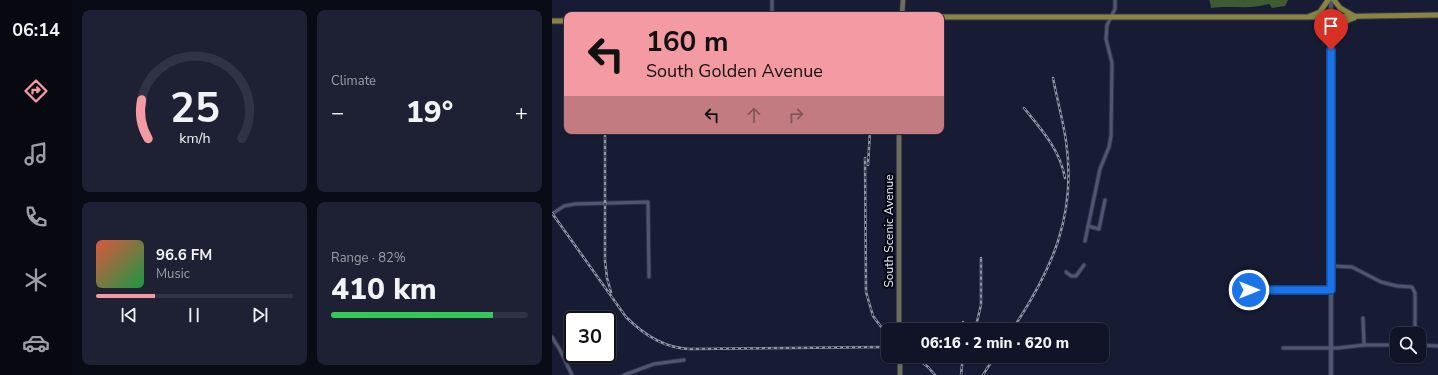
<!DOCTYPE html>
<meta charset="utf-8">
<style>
body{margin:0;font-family:"Nunito Sans",sans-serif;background:#1e2133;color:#f1f3f6;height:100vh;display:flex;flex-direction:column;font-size:15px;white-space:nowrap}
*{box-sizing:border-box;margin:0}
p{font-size:13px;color:#9c9ea7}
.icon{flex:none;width:22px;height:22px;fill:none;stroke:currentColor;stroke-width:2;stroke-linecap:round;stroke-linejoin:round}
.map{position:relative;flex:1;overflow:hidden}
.side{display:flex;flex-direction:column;gap:10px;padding:10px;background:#090b15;width:480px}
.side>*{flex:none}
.hud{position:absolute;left:12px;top:12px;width:380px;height:122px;border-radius:8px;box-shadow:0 1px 3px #0004,0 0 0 1px #303344;background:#f49aa3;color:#111;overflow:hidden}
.fabs{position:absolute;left:838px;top:327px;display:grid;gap:8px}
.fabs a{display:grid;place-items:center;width:36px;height:36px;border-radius:8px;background:#111427;box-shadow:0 1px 3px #0004,0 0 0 1px #303344;font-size:20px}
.speed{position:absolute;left:12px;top:311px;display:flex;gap:8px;font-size:20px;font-weight:700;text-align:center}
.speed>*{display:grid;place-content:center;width:52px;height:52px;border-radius:50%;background:#111427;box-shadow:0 1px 3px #0004,0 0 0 1px #303344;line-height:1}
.speed .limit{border:2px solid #111;border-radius:6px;background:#fff;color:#111}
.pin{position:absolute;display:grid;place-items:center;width:34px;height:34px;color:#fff;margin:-41px -17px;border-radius:50% 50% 50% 0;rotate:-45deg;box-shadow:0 0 4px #0007}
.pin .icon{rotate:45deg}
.me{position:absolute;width:44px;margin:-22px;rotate:90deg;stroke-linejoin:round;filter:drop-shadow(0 0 3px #0008)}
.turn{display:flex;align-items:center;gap:14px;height:84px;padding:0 16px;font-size:18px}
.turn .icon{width:52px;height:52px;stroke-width:2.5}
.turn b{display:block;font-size:28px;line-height:34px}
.lanes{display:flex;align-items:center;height:38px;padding:0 16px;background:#0003;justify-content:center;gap:20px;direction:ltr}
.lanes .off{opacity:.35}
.big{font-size:30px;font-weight:800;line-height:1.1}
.side .card{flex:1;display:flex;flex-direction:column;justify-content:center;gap:6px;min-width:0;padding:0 14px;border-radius:8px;background:#1e2133}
.side .dial{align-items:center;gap:0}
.dial svg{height:104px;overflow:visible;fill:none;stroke:#303344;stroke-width:7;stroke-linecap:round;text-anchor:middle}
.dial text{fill:#f1f3f6;stroke:none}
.song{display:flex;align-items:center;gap:12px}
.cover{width:48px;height:48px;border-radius:6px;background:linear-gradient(135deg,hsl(10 70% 55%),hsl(140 70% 35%))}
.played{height:4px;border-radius:2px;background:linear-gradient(90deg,#f49aa3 30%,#303344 30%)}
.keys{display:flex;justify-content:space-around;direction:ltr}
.heat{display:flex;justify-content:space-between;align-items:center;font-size:22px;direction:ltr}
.charge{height:6px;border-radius:3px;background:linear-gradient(90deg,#34c759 82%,#303344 0)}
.side .tiles{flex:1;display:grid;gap:10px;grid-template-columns:repeat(2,1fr)}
.trip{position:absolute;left:329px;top:323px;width:228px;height:40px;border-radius:8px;background:#111427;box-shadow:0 1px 3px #0004,0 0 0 1px #303344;font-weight:800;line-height:40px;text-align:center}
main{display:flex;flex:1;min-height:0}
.tabs{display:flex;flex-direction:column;width:72px;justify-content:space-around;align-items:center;background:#070810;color:#9c9ea7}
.tabs .icon{width:28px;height:28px}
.tabs .selected{color:#f49aa3}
.tabs b{font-size:18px;color:#f1f3f6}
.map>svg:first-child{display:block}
.forest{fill:#3e5b32}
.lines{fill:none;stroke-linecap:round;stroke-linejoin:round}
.minor-casing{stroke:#323448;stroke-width:5}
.tertiary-casing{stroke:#323448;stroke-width:6}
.secondary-casing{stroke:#323448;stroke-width:6}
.primary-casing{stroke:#323448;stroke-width:7}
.minor{stroke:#4f5573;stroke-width:3}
.tertiary{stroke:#4f5573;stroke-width:4}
.secondary{stroke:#6c6d5b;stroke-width:4.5}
.primary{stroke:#898442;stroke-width:5}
.rail-casing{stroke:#8f93a6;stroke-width:2.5}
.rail{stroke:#050711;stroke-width:1;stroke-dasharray:3;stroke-linecap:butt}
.route-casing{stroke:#114b97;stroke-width:10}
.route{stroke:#1a73e8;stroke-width:7}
.labels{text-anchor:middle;stroke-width:4;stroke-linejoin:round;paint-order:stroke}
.street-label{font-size:12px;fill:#ecf0fe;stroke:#050711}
</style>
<main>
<nav class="tabs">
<b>06:14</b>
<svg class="icon selected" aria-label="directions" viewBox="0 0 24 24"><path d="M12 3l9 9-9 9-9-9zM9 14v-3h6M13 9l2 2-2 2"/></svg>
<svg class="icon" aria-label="music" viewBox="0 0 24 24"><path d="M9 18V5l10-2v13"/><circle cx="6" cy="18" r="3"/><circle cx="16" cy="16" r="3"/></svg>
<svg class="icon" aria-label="phone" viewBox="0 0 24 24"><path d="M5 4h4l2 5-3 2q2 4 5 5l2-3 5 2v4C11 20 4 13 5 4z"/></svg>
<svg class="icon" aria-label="climate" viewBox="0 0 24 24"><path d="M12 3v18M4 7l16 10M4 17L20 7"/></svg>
<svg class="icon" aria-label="car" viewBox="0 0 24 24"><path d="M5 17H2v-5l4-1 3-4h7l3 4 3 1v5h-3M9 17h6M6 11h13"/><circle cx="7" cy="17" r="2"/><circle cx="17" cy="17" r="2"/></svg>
</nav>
<section class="side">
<div class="tiles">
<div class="card dial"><svg viewBox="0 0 100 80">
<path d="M14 69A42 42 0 1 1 86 69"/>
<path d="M14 69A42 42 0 0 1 9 39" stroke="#f49aa3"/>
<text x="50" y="56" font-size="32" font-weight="700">25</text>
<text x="50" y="72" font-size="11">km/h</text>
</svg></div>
<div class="card"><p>Climate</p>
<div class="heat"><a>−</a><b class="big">19°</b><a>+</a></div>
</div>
<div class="card">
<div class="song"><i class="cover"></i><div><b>96.6 FM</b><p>Music</p></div></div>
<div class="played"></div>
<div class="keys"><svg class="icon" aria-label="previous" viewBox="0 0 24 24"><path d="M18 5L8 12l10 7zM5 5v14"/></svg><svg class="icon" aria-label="pause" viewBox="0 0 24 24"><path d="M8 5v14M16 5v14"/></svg><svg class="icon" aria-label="next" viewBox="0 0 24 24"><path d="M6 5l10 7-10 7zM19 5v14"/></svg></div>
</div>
<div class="card"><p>Range · 82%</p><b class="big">410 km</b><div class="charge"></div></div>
</div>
</section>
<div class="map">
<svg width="886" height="375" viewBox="0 0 886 375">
<rect width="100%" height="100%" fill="#171b34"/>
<path class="forest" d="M657 0H736L733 6 720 8 717 4C698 10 678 5 659 8L658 2Z"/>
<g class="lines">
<defs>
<g id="minor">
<path d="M220 0V15"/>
<path d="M0 214 12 206 23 204 96 202 97 277"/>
<path d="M536 226 547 229 553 200"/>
<path d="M533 241 548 169 557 147 559 136 560 63 554 39 555 25 563 9V0"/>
<path d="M779 266 800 267 829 282 845 286 860 287 863 293V334"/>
<path d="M514 272 519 276H524L532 265"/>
<path d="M697 291 779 290"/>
<path d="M811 318 812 345"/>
<path d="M0 337 8 350 20 375"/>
<path d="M867 345 886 346"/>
<path d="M731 348H786L812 345H845"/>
<path d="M72 375 102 364 132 360"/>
</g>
<path id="tertiary" d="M779 0V375"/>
<g id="secondary">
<path d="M350 15 351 0"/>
<path d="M347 131V330"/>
<path d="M348 356V375"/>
</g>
<g id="primary">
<path d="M782 0 788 8 802 16"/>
<path d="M758 16 768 12 776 0"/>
<path d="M389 17H755L886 15"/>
<path d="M0 21H15"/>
<path d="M779 38C783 27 791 22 802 18"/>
</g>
</defs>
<use href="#minor" class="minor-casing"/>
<use href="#tertiary" class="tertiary-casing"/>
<use href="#secondary" class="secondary-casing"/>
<use href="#primary" class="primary-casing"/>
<use href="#minor" class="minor"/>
<use href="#tertiary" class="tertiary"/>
<use href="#secondary" class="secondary"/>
<use href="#primary" class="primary"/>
<defs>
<g id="rail">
<path d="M472 108C490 130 508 150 513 178"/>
<path d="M53 131V261L55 278 59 292"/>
<path d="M313 158 314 292 321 316 336 336"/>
<path d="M316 165 318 131"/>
<path d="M0 213 74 317C92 335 112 348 137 349L336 347"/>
<path d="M411 322V330"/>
<path d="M423 330 429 305V258"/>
<path d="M460 330C500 270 525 215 514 141 511 120 505 99 501 78"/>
<path d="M362 356 376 367 383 375"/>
<path d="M409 375 411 356"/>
<path d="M431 375 443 356"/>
</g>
</defs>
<use href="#rail" class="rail-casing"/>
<use href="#rail" class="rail"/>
</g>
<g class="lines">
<defs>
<path id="route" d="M697 290H779V50"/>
</defs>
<use href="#route" class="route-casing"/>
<use href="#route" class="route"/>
</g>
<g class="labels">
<g class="street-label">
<text transform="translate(337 231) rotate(-90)" y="4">South Scenic Avenue</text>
</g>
</g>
</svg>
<div class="fabs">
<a><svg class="icon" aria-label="search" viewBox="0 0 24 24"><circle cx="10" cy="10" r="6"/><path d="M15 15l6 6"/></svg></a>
</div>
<div class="speed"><div class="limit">30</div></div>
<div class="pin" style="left:779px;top:50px;background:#d93025"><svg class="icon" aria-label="arrive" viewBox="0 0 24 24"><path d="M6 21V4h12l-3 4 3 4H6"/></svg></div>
<svg class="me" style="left:697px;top:290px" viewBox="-20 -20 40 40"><circle r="17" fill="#1a73e8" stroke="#fff" stroke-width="3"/><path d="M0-11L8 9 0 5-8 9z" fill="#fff"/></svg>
<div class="trip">06:16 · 2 min · 620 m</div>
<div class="hud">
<div class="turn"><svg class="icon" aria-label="left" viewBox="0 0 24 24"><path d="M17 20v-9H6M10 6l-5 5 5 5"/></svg><div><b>160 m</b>South Golden Avenue</div></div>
<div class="lanes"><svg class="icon" aria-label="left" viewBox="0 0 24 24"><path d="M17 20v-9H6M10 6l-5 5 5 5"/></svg><svg class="icon off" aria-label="ahead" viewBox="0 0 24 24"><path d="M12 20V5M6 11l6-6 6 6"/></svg><svg class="icon off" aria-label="right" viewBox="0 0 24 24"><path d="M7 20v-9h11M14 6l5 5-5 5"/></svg></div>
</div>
</div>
</main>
